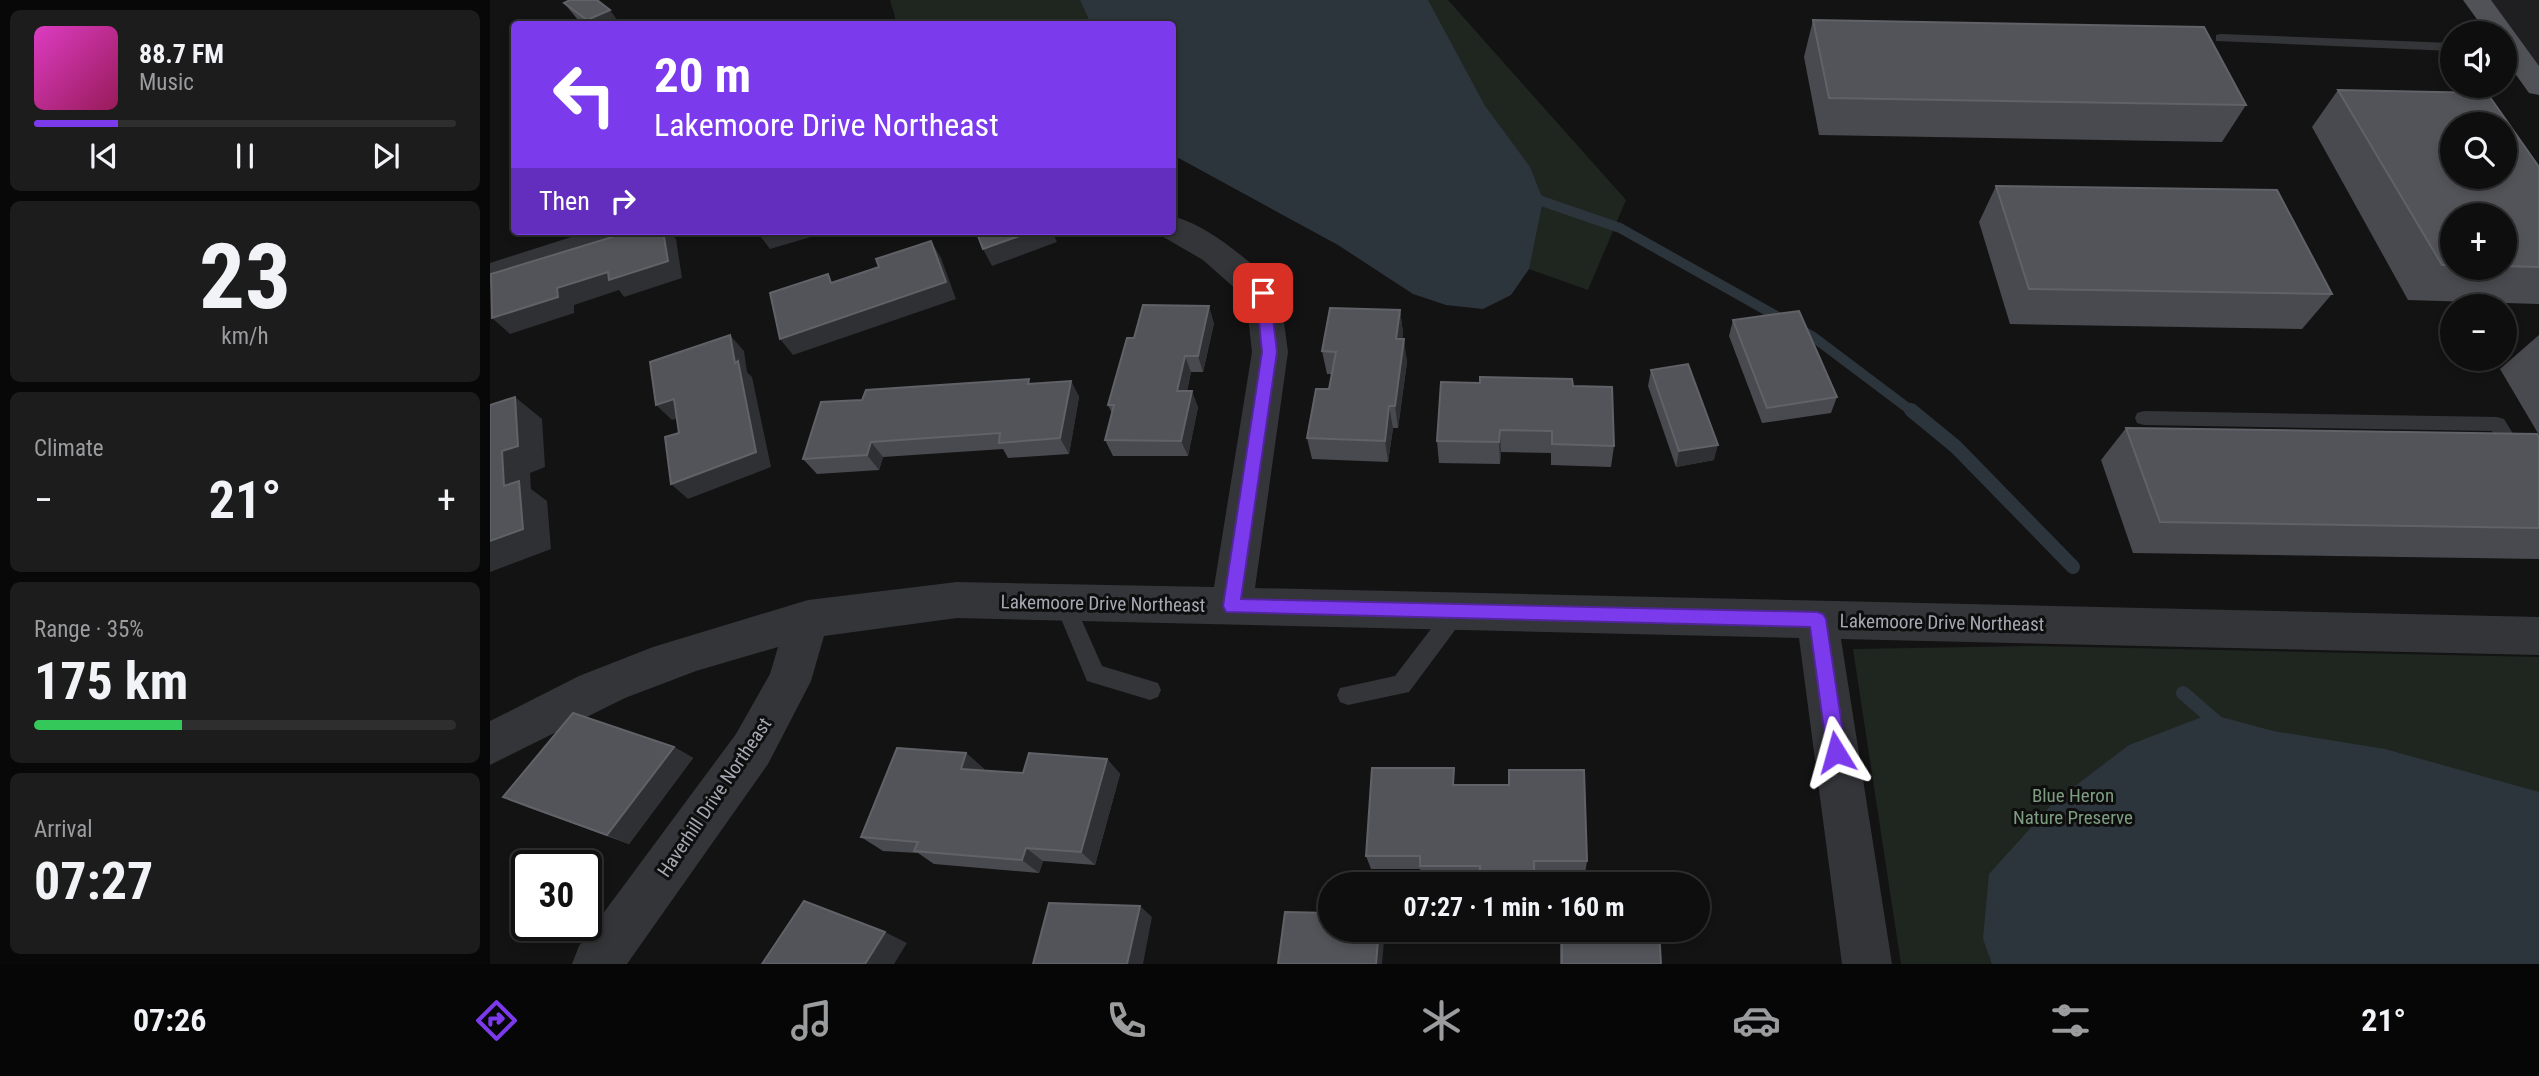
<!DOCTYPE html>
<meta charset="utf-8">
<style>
body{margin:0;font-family:"Roboto Condensed",sans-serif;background:#1c1c1d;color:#f1f3f6;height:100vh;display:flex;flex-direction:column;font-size:26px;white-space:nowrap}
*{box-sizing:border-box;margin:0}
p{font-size:23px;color:#9b9c9e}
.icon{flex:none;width:38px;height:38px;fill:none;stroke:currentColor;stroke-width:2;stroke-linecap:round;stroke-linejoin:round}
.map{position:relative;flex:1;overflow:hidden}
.drawer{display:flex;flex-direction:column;gap:10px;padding:10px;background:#080808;width:490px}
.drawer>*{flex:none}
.top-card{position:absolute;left:21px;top:21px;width:665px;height:214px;border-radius:7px;box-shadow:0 4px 10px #0003,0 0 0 2px #2e2e2f;background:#7c3aed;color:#fff;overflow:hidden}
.controls{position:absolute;left:1950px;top:21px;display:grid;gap:14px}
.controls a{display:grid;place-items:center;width:77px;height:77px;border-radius:50%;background:#0e0e0f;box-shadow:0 4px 10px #0003,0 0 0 2px #2e2e2f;font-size:35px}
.speed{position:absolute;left:21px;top:850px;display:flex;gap:14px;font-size:35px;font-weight:700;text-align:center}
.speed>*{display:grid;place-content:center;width:91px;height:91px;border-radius:50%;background:#0e0e0f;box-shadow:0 4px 10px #0003,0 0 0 2px #2e2e2f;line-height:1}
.speed .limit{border:4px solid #111;border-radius:10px;background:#fff;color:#111}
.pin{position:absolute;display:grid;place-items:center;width:60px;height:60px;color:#fff;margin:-30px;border-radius:14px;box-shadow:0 4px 10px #0006}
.me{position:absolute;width:77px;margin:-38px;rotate:352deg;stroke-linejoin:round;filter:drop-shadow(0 0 5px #0008)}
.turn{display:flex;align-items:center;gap:24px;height:147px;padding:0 28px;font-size:32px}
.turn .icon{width:91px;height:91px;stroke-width:2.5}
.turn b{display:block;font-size:49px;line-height:60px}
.then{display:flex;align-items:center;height:66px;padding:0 28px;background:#0003;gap:14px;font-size:26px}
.big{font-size:52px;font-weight:700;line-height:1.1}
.drawer .tile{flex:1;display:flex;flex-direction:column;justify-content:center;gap:10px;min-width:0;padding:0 24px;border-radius:10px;background:#1c1c1d}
.drawer .dial{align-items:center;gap:0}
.dial b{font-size:91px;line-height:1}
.song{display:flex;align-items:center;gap:21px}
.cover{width:84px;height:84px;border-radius:10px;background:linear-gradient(135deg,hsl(310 70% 55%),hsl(330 70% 35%))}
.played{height:7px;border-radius:4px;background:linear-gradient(90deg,#7c3aed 20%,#2e2e2f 20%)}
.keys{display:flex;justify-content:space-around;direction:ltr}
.heat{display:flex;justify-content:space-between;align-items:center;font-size:38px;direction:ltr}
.charge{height:10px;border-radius:5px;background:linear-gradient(90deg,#34c759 35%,#2e2e2f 0)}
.trip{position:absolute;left:828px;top:872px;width:392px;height:70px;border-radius:35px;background:#0e0e0f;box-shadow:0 4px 10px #0003,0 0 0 2px #2e2e2f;font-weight:700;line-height:70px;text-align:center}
.menu{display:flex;height:112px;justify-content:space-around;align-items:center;background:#060606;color:#9b9c9e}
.menu .icon{width:49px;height:49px}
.menu .active{color:#7c3aed}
.menu b{font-size:32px;color:#f1f3f6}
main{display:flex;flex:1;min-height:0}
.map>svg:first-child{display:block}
.built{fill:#1f1f21}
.green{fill:#1f2620}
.water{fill:#2d353c}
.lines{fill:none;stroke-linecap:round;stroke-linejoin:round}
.stream-far1{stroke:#2d353c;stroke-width:10}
.stream{stroke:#2d353c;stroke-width:14}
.lane{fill:#343539;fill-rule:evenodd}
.street{fill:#343539;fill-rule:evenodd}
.primary{fill:#505257;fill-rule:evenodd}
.wall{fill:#494a4f;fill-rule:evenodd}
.shaded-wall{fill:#2f3033}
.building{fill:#535459;stroke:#606267;stroke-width:2;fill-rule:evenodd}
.route{fill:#7c3aed;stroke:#51269a;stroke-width:2}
.labels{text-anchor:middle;stroke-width:6;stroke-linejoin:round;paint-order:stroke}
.street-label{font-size:19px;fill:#a6a9b3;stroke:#0e0e0f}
.park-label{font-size:19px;fill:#7e9d81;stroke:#0e0e0f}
</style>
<main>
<section class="drawer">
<div class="tile">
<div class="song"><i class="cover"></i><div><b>88.7 FM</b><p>Music</p></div></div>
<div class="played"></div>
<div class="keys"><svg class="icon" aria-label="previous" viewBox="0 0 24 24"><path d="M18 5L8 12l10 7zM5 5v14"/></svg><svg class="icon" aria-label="pause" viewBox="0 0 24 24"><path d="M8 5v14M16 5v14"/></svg><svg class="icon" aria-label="next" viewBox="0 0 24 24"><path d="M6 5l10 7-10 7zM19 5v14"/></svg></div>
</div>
<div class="tile dial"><b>23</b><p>km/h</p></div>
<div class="tile"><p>Climate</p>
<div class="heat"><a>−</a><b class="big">21°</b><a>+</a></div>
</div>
<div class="tile"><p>Range · 35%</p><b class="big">175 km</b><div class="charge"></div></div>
<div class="tile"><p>Arrival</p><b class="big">07:27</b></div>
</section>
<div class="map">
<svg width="2049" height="964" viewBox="0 0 2049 964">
<rect width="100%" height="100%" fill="#131314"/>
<path class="built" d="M1998 0H2049V79Z"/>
<g class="green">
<path d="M400 0H958L1136 200 1098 290 733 160 682 24H407Z"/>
<path d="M1546 646 2049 657V964H1411L1363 649Z"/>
</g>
<g class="water">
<path d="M590 0H938L995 106 1040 167 1053 200 1039 269 1021 295 993 309 956 305 923 294 848 245 683 155 682 24H601Z"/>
<path d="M1720 714 1783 731 1895 749 2049 792V964H1502L1493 939 1499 874 1564 802 1639 745Z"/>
</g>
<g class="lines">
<path class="stream-far1" d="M1037 196 1130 228 1322 336 1423 412"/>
<g class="stream">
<path d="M1421 410 1466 447 1583 567"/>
<path d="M1693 693 1730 725"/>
</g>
<g class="lane">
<path d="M1731 34 1962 43V51L1726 41V35Z"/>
<path d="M1654 411 2007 417 2014 419 2049 476V501L2042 499 2002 431 1654 425 1647 423 1645 418 1647 413Z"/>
<path d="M574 593 581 596 612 666 668 683 671 690 668 697 660 700 597 681 564 602 567 596Z"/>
<path d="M967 602 974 604 977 611 974 618 919 692 858 705 850 702 847 695 850 688 905 676 960 604Z"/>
</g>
<g class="street">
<path d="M682 216C722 227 754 258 785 284L790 293 798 352 765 588 2049 617V655L1351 639 1402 964H1352L1309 638 467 618 334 636 321 681 278 764 137 964H82L89 946 246 734 280 674 288 647 206 671 135 698 0 765V721L89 676 163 647 318 600 467 582 724 587 762 352 756 298 713 260 670 235 668 231H682Z"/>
<path d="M100 231H153L149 239 0 287V263Z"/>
</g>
<path class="primary" d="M1973 0H2001L2049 66V95L2039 93 2014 58V33H1997Z"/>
</g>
<g class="wall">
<path d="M74 3 130 24H94L88 20Z"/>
<path d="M1323 20 1756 105 1732 142 1329 135 1314 57Z"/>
<path d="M1848 90 2049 167V304L1918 300 1822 127ZM1962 215H2014V268H1962Z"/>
<path d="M1506 186 1842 294 1812 329 1520 324 1489 222Z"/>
<path d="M910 310 913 333 912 339 917 362 908 428H903L898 462 822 459 817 438 839 389 842 374H837L832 351Z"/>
<path d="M1243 320 1347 397 1341 413 1272 423 1239 336Z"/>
<path d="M724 323 713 372H701L697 391 708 407 698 456H623L615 440 622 413 618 405Z"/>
<path d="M2049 335V435L2010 369Z"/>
<path d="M1161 370 1224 460 1186 467 1158 386Z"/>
<path d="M581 381 589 397 579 454 518 458 513 449 393 457 389 470 327 474 313 459 372 400 542 384Z"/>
<path d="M1083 386 1124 446 1121 467 1061 465V453L1011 452 1010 464 949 463 947 441Z"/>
<path d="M1636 428 2049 437V559L1643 553 1611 460Z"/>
<path d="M184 747 203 758 139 844 37 807 13 797Z"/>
<path d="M476 753 494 769 493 770 533 773 617 759 630 774 605 865 553 861 549 873 444 864 428 853 393 851 371 837Z"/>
<path d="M966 785 1097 861 1095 874H1044L1043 884H991V879H933L930 869H881L876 856Z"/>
<path d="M1070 929H1169L1171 964H1070Z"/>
</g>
<g class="shaded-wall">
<path d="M120 10 130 24H100L97 20Z"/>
<path d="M173 231H179L186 239 192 278 134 297 129 290 84 305V313L20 334 2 318 67 288Z"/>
<path d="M273 231H334V233L280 249 268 233Z"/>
<path d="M543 231H562L567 242 502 266 493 249Z"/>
<path d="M441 241 451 258 466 299 303 355 290 339Z"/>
<path d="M719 306 724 323 713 372 708 356Z"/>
<path d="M910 310 913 333 909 361 906 339Z"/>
<path d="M240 335 254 351 257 372 262 377 281 467 198 499 181 484 245 363Z"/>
<path d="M914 339 917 362 908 428 905 406Z"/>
<path d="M695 356 701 372 693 407 687 391Z"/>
<path d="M581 381 589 397 579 454 570 438Z"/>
<path d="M702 391 708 407 698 456 691 441Z"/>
<path d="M25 397 52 419 55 467 40 473 41 489 57 501 61 549 0 572V541L14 486 12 451Z"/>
<path d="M184 399 200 415 182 420 166 405Z"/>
<path d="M899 406 903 428 898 462 895 441Z"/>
<path d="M1010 430 1011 452 1010 464 1009 442Z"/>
<path d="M381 442 393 457 389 470 377 455Z"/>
<path d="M1228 445 1224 460 1186 467 1189 451Z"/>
<path d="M184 747 203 758 139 844 117 835Z"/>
<path d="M476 753 494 769 489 784 471 769Z"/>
<path d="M617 759 630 774 605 865 591 852Z"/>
<path d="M536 848 553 861 549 873 532 860Z"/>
<path d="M650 906 662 917 653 964H637Z"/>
<path d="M889 929H895L892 964H886Z"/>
<path d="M395 932 417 943 404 964H375Z"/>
</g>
<g class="building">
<path d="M80 0H107L120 10 97 20 74 3Z"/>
<path d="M1323 20 1714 27 1756 105 1339 98Z"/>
<path d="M1848 90 1997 93 2049 167V267L2014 266V215H1962V265H1952ZM1962 124H2014V177H1962Z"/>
<path d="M1506 186 1787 190 1842 294 1539 289Z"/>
<path d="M142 231H173L178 261 119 280 118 272 67 288 68 297 2 318 1 274Z"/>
<path d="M486 231H543L493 249Z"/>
<path d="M441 241 456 282 290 339 280 293 338 274 341 283 389 267 386 259Z"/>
<path d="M653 305 719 306 708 356H695L687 391H702L691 441 615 440 624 405H618L637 338H644Z"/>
<path d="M840 308 910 310 906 339H914L905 406H899L895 441 817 438 826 389H839L846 352 832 351Z"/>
<path d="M1309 311 1347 397 1277 408 1243 320Z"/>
<path d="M240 335 245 363 248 361 266 452 181 484 175 437 189 433 184 399 166 405 160 362Z"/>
<path d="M1198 364 1228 445 1189 451 1161 370Z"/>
<path d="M990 377 1082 379 1083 386 1122 387 1124 446 1062 444V431L1010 430 1009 442 947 441 951 382 990 383Z"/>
<path d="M539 379 538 384 581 381 570 438 509 443 510 433 381 442 377 455 313 459 331 402 372 400 376 390Z"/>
<path d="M25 397 28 446 12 451 14 486 29 481 33 529 0 541V405Z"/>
<path d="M1636 428 2047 434 2049 437V528L1670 522Z"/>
<path d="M83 713 184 747 117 835 13 797Z"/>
<path d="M407 748 476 753 471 769 533 773 539 753 617 759 591 852 536 848 532 860 424 851 428 842 371 837Z"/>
<path d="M882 768H964L963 785H1019V770H1094L1097 861H1044V873H990V866H930V856H876Z"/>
<path d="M314 901 395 932 375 964H272Z"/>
<path d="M559 903 650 906 637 964H543Z"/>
<path d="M795 912 840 913V929H889L886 964H788Z"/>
<path d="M1072 929H1169L1171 964H1072Z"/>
</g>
<path class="route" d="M773 287 780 293 787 352 751 599 1327 612 1333 614 1336 619 1356 752 1353 758 1346 761 1340 758 1337 752 1320 627 736 612 733 606 772 352 766 293Z"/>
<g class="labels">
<g class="street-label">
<text transform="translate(613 603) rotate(1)" y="7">Lakemoore Drive Northeast</text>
<text transform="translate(1452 622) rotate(1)" y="7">Lakemoore Drive Northeast</text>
<text transform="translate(224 797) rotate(-56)" y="7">Haverhill Drive Northeast</text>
</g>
<g class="park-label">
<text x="1583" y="802">Blue Heron<tspan x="1583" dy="22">Nature Preserve</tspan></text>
</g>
</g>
</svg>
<div class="controls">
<a><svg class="icon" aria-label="sound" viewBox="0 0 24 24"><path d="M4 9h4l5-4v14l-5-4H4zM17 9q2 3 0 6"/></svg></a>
<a><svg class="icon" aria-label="search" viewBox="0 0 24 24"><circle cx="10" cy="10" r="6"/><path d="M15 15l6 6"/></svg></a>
<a>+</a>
<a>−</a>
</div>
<div class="speed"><div class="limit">30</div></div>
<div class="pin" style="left:773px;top:293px;background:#d93025"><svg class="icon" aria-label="arrive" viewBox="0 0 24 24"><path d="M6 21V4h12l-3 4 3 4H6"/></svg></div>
<svg class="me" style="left:1346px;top:752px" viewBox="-20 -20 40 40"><path d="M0-17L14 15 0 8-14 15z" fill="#7c3aed" stroke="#fff" stroke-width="4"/></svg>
<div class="trip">07:27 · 1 min · 160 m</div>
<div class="top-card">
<div class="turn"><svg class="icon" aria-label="left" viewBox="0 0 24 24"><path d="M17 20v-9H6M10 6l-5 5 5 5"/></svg><div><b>20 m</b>Lakemoore Drive Northeast</div></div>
<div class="then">Then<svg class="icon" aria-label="right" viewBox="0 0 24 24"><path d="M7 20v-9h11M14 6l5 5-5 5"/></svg></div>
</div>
</div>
</main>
<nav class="menu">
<b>07:26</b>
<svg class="icon active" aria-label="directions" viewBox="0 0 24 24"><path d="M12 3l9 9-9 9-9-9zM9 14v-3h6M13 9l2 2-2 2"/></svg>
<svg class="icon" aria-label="music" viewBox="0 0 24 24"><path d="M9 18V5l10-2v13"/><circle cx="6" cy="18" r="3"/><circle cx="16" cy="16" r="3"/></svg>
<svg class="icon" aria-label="phone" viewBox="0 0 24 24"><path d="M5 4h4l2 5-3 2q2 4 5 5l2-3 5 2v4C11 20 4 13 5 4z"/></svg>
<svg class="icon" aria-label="climate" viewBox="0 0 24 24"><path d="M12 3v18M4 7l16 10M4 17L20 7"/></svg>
<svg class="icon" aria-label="car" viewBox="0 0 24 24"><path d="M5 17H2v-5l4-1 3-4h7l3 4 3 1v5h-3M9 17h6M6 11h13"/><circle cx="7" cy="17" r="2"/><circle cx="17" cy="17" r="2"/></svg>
<svg class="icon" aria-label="filters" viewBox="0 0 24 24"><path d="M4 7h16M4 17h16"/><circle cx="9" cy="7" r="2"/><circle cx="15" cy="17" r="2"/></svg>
<b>21°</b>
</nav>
